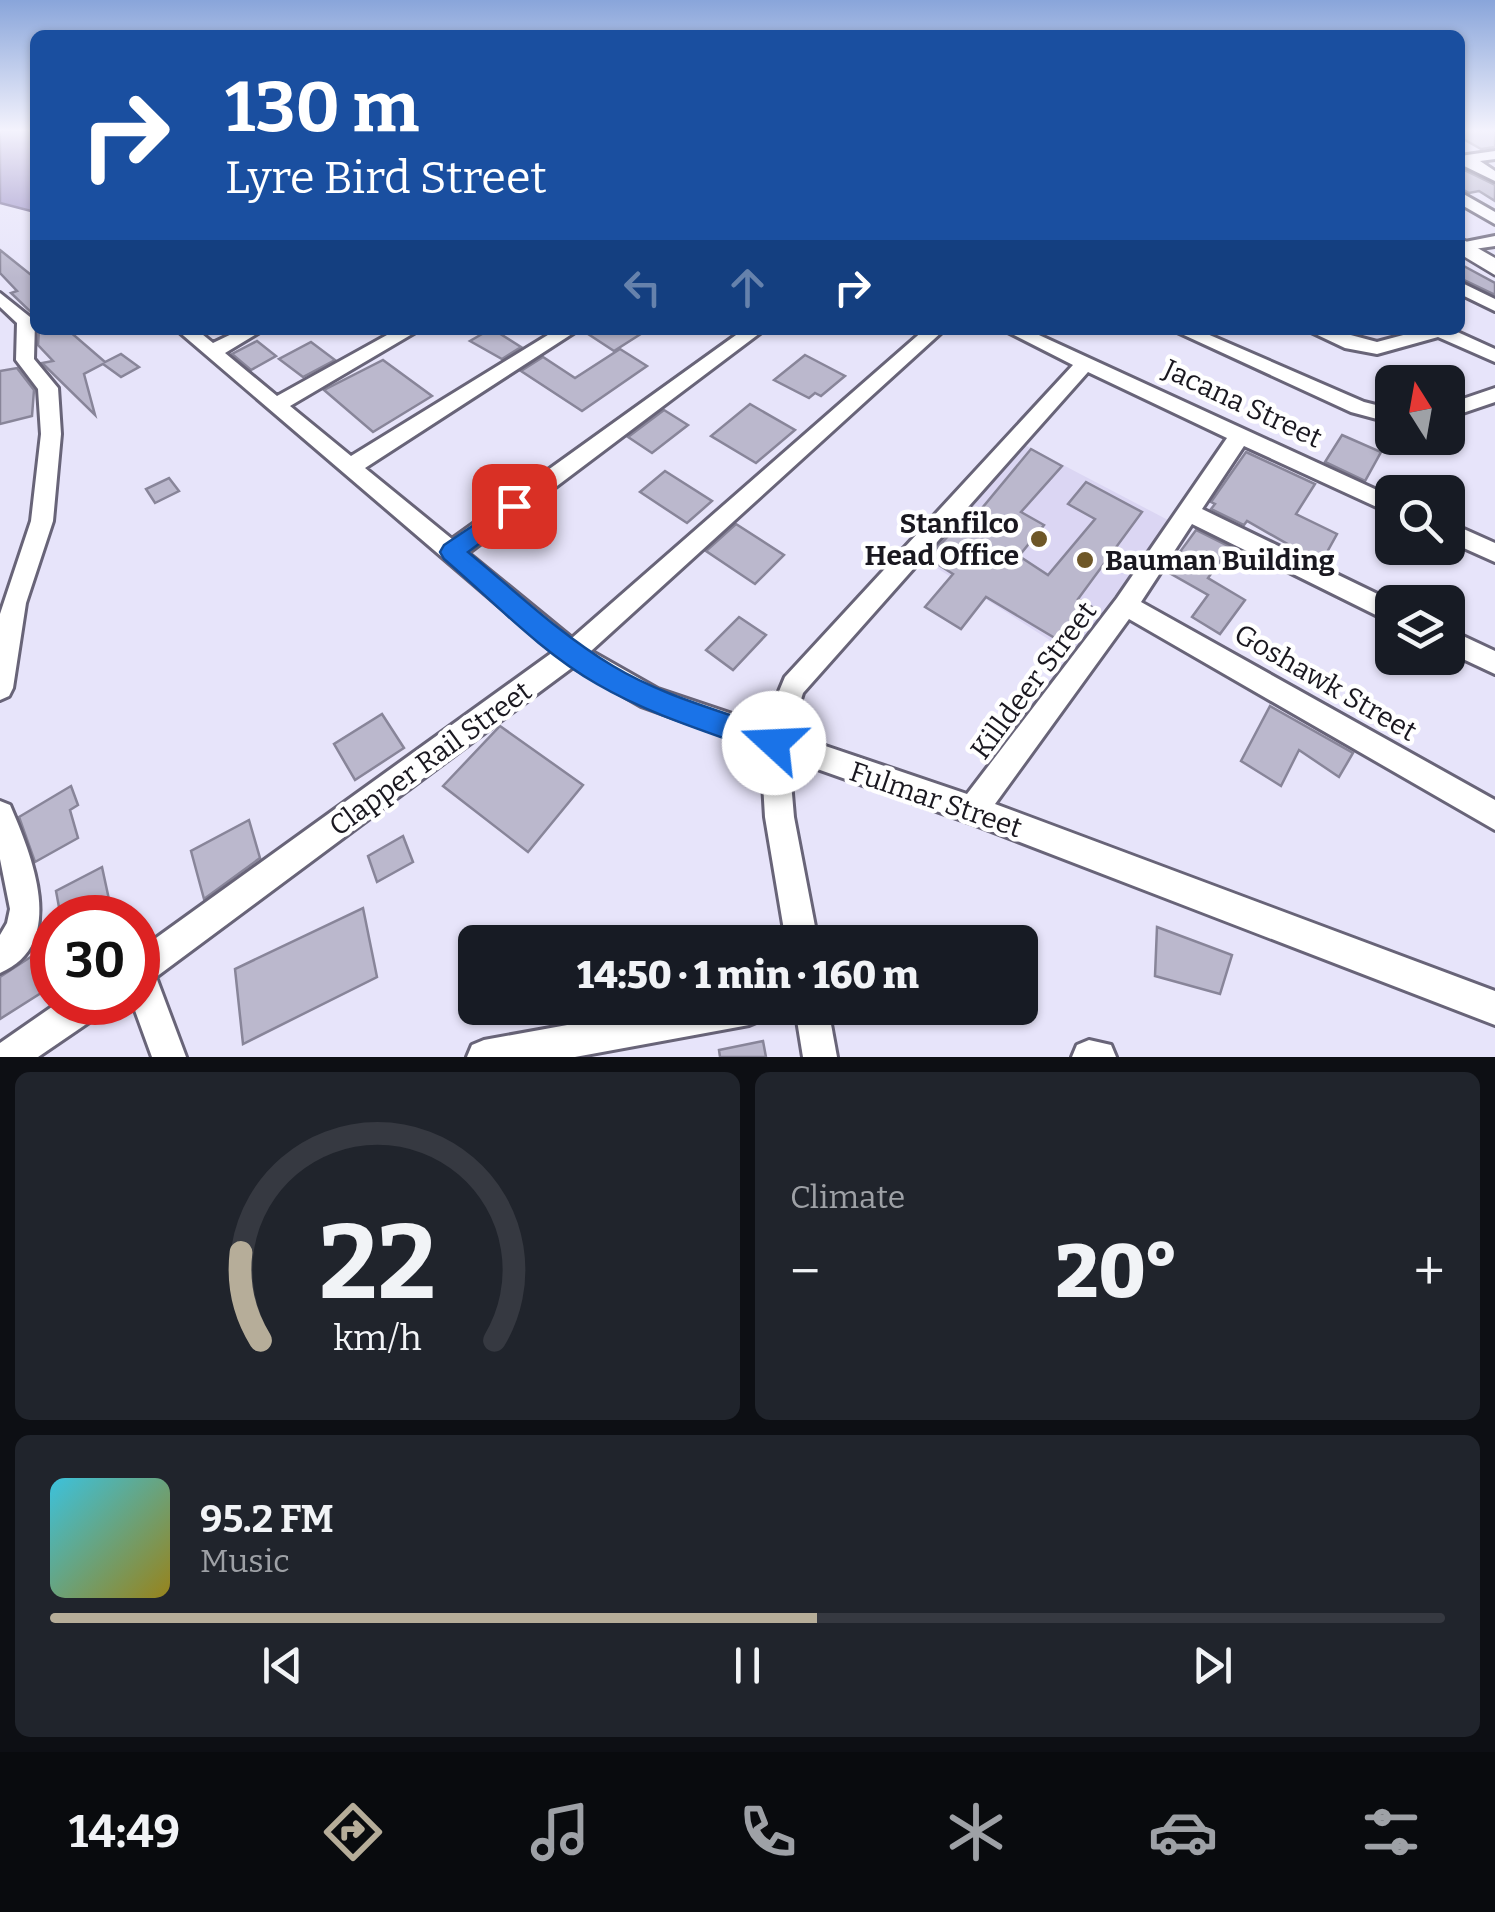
<!DOCTYPE html>
<meta charset="utf-8">
<style>
body{margin:0;font-family:Bitter,serif;background:#20242c;color:#f1f3f6;height:100vh;display:flex;flex-direction:column;font-size:38px;white-space:nowrap}
*{box-sizing:border-box;margin:0}
p{font-size:32px;color:#9ea1a6}
.icon{flex:none;width:55px;height:55px;fill:none;stroke:currentColor;stroke-width:2;stroke-linecap:round;stroke-linejoin:round}
.map{position:relative;height:1057px;overflow:hidden}
.details{display:flex;flex-direction:column;gap:15px;padding:15px;background:#0d0f14;flex:1}
.details>*{flex:none}
.banner{position:absolute;left:30px;top:30px;width:1435px;height:305px;border-radius:15px;box-shadow:0 2px 8px #0004;background:#1a4fa0;color:#fff;overflow:hidden}
.needle{width:65px;rotate:349deg}
.tools{position:absolute;left:1375px;top:365px;display:grid;gap:20px}
.tools a{display:grid;place-items:center;width:90px;height:90px;border-radius:15px;background:#171b24;box-shadow:0 2px 8px #0004;font-size:50px}
.speed{position:absolute;left:30px;top:895px;display:flex;gap:20px;font-size:50px;font-weight:700;text-align:center}
.speed>*{display:grid;place-content:center;width:130px;height:130px;border-radius:50%;background:#171b24;box-shadow:0 2px 8px #0004;line-height:1}
.speed .limit{border:15px solid #d22;background:#fff;color:#111}
.pin{position:absolute;display:grid;place-items:center;width:85px;height:85px;color:#fff;margin:-42px;border-radius:20px;box-shadow:0 5px 15px #0006}
.me{position:absolute;width:110px;margin:-55px;rotate:290deg;stroke-linejoin:round;filter:drop-shadow(0 0 8px #0008)}
.turn{display:flex;align-items:center;gap:35px;height:210px;padding:0 30px;font-size:45px}
.turn .icon{width:130px;height:130px;stroke-width:2.5}
.turn b{display:block;font-size:70px;line-height:85px}
.lanes{display:flex;align-items:center;height:95px;padding:0 30px;background:#0003;justify-content:center;gap:50px;direction:ltr}
.lanes .off{opacity:.35}
.big{font-size:75px;font-weight:800;line-height:1.1}
.details .card{flex:1;display:flex;flex-direction:column;justify-content:center;gap:15px;min-width:0;padding:0 35px;border-radius:15px;background:#20242c}
.details .dial{align-items:center;gap:0}
.dial svg{height:260px;overflow:visible;fill:none;stroke:#363941;stroke-width:7;stroke-linecap:round;text-anchor:middle}
.dial text{fill:#f1f3f6;stroke:none}
.song{display:flex;align-items:center;gap:30px}
.cover{width:120px;height:120px;border-radius:15px;background:linear-gradient(135deg,hsl(190 70% 55%),hsl(50 70% 35%))}
.played{height:10px;border-radius:5px;background:linear-gradient(90deg,#b6ad99 55%,#363941 55%)}
.keys{display:flex;justify-content:space-around;direction:ltr}
.heat{display:flex;justify-content:space-between;align-items:center;font-size:55px;direction:ltr}
.details .tiles{flex:1;display:grid;gap:15px;grid-template-columns:1fr 1fr}
.card:last-child{grid-column:span 2}
.trip{position:absolute;left:458px;top:925px;width:580px;height:100px;border-radius:15px;background:#171b24;box-shadow:0 2px 8px #0004;font-weight:800;line-height:100px;text-align:center}
.menu{display:flex;height:160px;justify-content:space-around;align-items:center;background:#090b0e;color:#9ea1a6}
.menu .icon{width:70px;height:70px}
.menu .on{color:#b6ad99}
.menu b{font-size:45px;color:#f1f3f6}
.map>svg:first-child{display:block}
.built{fill:#dbd6f3}
.water{fill:#9a8fc5;stroke:#746b94;stroke-width:2.5}
.building{fill:#bbb8cd;stroke:#888599;stroke-width:2.5}
.lines{fill:none;stroke-linecap:round;stroke-linejoin:round}
.minor-casing{stroke:#686478;stroke-width:6}
.major-casing{stroke:#686478;stroke-width:5}
.minor{fill:#fff;fill-rule:evenodd}
.major{fill:#fff;fill-rule:evenodd}
.route{fill:#1a73e8;stroke:#114b97;stroke-width:2.5}
.poi-dot{fill:#6e5727;stroke:#fff;stroke-width:4}
.labels{text-anchor:middle;stroke-width:9;stroke-linejoin:round;paint-order:stroke}
.street-label{font-size:28px;fill:#1a1820;stroke:#fff}
.poi-label{font-size:28px;font-weight:bold;fill:#1a1820;stroke:#fff;text-anchor:end}
</style>
<div class="map">
<svg width="1495" height="1057" viewBox="0 0 1495 1057">
<rect width="100%" height="100%" fill="#e7e4fa"/>
<path class="built" d="M1023 444 1168 520 1073 655 918 556Z"/>
<path class="water" d="M35 130V211H31L0 203V131Z"/>
<g class="building">
<path d="M1460 130H1495V147L1481 149 1460 137Z"/>
<path d="M1460 168 1495 185V201L1479 191 1469 193 1460 188Z"/>
<path d="M0 250 35 278V316L11 293 17 291 0 273Z"/>
<path d="M1460 264 1495 283V295L1460 278Z"/>
<path d="M39 330H68L105 362 121 354 139 367 121 377 103 364 84 374 95 415 42 363 53 361 38 345Z"/>
<path d="M489 330H494L521 347 502 359 470 341Z"/>
<path d="M582 330H647L614 351Z"/>
<path d="M257 341 276 356 251 370 232 354Z"/>
<path d="M311 342 335 360 303 377 279 359Z"/>
<path d="M620 349 647 366 582 411 521 371 543 357 575 378Z"/>
<path d="M805 355 845 376 821 396 815 393 809 398 774 380Z"/>
<path d="M383 360 432 396 373 432 324 390Z"/>
<path d="M17 368 34 390 32 416 0 424V371Z"/>
<path d="M750 404 795 430 756 463 711 436Z"/>
<path d="M664 410 688 425 652 453 628 437Z"/>
<path d="M1342 435 1381 452 1365 481 1325 462Z"/>
<path d="M1031 449 1062 466 1021 512 1044 525 1019 556 1048 575 1095 519 1068 504 1086 482 1142 512 1078 599 1092 607 1065 644 986 597 961 629 925 607 953 574 928 558 962 521 968 525Z"/>
<path d="M1246 452 1315 484 1296 514 1337 534 1321 563 1247 521 1244 525 1211 509 1215 504 1211 502Z"/>
<path d="M665 471 712 501 687 523 640 492Z"/>
<path d="M169 478 179 491 155 503 146 489Z"/>
<path d="M736 524 784 555 755 584 706 551Z"/>
<path d="M1196 530 1230 547 1208 578 1245 600 1220 634 1192 617 1208 595 1166 571Z"/>
<path d="M739 617 766 635 733 670 706 650Z"/>
<path d="M1270 706 1353 753 1339 777 1299 750 1281 786 1241 761Z"/>
<path d="M382 714 404 748 355 780 334 744Z"/>
<path d="M500 726 583 785 528 852 443 786Z"/>
<path d="M71 786 78 805 70 810 78 838 35 862 19 817Z"/>
<path d="M249 820 260 858 204 899 191 851Z"/>
<path d="M403 836 413 862 377 882 368 856Z"/>
<path d="M102 867 113 918H61L56 891Z"/>
<path d="M363 908 377 977 243 1044 235 969Z"/>
<path d="M1157 927 1232 955 1220 994 1155 976Z"/>
<path d="M52 943V986L0 1019V977Z"/>
<path d="M763 1041 766 1057H720L719 1050Z"/>
</g>
<g class="lines">
<defs>
<g id="minor">
<path d="M1495 151V159L1480 161 1495 171V181L1460 164V156Z"/>
<path d="M1460 192 1495 212V224L1460 204Z"/>
<path d="M1495 236V246L1460 251V243Z"/>
<path d="M1460 282 1495 299V311L1460 294Z"/>
<path d="M0 293 35 321 34 359 58 388 61 434 53 521 26 603 13 688 9 696 0 700V614L31 521 41 434 38 389 16 360 17 323 0 307Z"/>
<path d="M177 330H197L213 343 240 330H263L225 353 277 396 396 330H419L290 406 351 456 556 330H578L365 468 452 539 743 330H764L468 553 572 638 924 330H944L591 651 658 689 765 725 785 677 1073 365 1004 330H1028L1392 497V514L1244 446 1202 509 1394 602 1392 623 1192 524 1141 602 1495 800V830L1129 619 995 804 1495 991V1025L973 824 789 759 794 817 818 942H786L765 817 761 749 641 706 573 667 156 977 186 1057H152L132 1002H138V951L553 652ZM1088 372 1227 438 1117 598 967 794 790 734 803 693Z"/>
<path d="M1173 330H1198L1364 402 1392 409V423L1351 412Z"/>
<path d="M1307 330H1332L1377 342 1422 330H1453L1495 349V362L1438 337 1377 354 1345 348Z"/>
<path d="M1495 388V402L1448 418V404Z"/>
<path d="M1448 522 1495 543V562L1448 541Z"/>
<path d="M1448 629 1495 651V674L1448 652Z"/>
<path d="M0 801 10 805C31 854 69 944 0 973V935L7 923 10 909 0 859Z"/>
<path d="M59 1002H105L101 1014 38 1057H0V1043Z"/>
<path d="M661 1008H766L761 1020 749 1025 575 1057H467L472 1045 484 1040Z"/>
<path d="M795 1008H828L837 1057H803Z"/>
<path d="M1089 1040 1111 1045 1116 1057H1072L1077 1045Z"/>
</g>
<path id="major" d="M1460 238 1495 258V275L1460 254Z"/>
</defs>
<use href="#minor" class="minor-casing"/>
<use href="#major" class="major-casing"/>
<use href="#minor" class="minor"/>
<use href="#major" class="major"/>
</g>
<linearGradient id="sky" x2="0" y2="1"><stop stop-color="#89a5da"/><stop offset="0.47" stop-color="#f4f3fd"/><stop offset="1" stop-color="#f4f3fd" stop-opacity="0"/></linearGradient>
<rect width="1495" height="278" fill="url(#sky)"/>
<path class="route" d="M514 498 522 501 525 506 522 512 468 552C515 591 561 635 613 666 666 698 727 712 784 734L788 743 784 752 774 756C715 734 652 716 597 684 541 652 493 601 444 559L440 552 444 545Z"/>
<g class="poi-dot">
<circle cx="1039" cy="539" r="10"/>
<circle cx="1085" cy="560" r="10"/>
</g>
<g class="labels">
<g class="street-label">
<text transform="translate(1243 403) rotate(25)" y="10">Jacana Street</text>
<text transform="translate(1033 680) rotate(-53)" y="10">Killdeer Street</text>
<text transform="translate(1326 682) rotate(30)" y="10">Goshawk Street</text>
<text transform="translate(430 758) rotate(-36)" y="10">Clapper Rail Street</text>
<text transform="translate(936 799) rotate(19)" y="10">Fulmar Street</text>
</g>
<g class="poi-label">
<text x="1019" y="533">Stanfilco<tspan x="1019" dy="32">Head Office</tspan></text>
<text x="1105" y="570" text-anchor="start">Bauman Building</text>
</g>
</g>
</svg>
<div class="tools">
<a><svg class="needle" viewBox="-14 -14 28 28"><path d="M0-13l5 13h-10z" fill="#e53935"/><path d="M0 13l5-13h-10z" fill="#9ea1a6"/></svg></a>
<a><svg class="icon" aria-label="search" viewBox="0 0 24 24"><circle cx="10" cy="10" r="6"/><path d="M15 15l6 6"/></svg></a>
<a><svg class="icon" aria-label="layers" viewBox="0 0 24 24"><path d="M12 4l9 5-9 5-9-5zM3 14l9 5 9-5"/></svg></a>
</div>
<div class="speed"><div class="limit">30</div></div>
<div class="pin" style="left:514px;top:506px;background:#d93025"><svg class="icon" aria-label="arrive" viewBox="0 0 24 24"><path d="M6 21V4h12l-3 4 3 4H6"/></svg></div>
<svg class="me" style="left:774px;top:743px" viewBox="-20 -20 40 40"><circle r="19" fill="#fff"/><path d="M0-13L10 11 0 6-10 11z" fill="#1a73e8"/></svg>
<div class="trip">14:50 · 1 min · 160 m</div>
<div class="banner">
<div class="turn"><svg class="icon" aria-label="right" viewBox="0 0 24 24"><path d="M7 20v-9h11M14 6l5 5-5 5"/></svg><div><b>130 m</b>Lyre Bird Street</div></div>
<div class="lanes"><svg class="icon off" aria-label="left" viewBox="0 0 24 24"><path d="M17 20v-9H6M10 6l-5 5 5 5"/></svg><svg class="icon off" aria-label="ahead" viewBox="0 0 24 24"><path d="M12 20V5M6 11l6-6 6 6"/></svg><svg class="icon" aria-label="right" viewBox="0 0 24 24"><path d="M7 20v-9h11M14 6l5 5-5 5"/></svg></div>
</div>
</div>
<section class="details">
<div class="tiles">
<div class="card dial"><svg viewBox="0 0 100 80">
<path d="M14 69A42 42 0 1 1 86 69"/>
<path d="M14 69A42 42 0 0 1 8 42" stroke="#b6ad99"/>
<text x="50" y="56" font-size="32" font-weight="700">22</text>
<text x="50" y="72" font-size="11">km/h</text>
</svg></div>
<div class="card"><p>Climate</p>
<div class="heat"><a>−</a><b class="big">20°</b><a>+</a></div>
</div>
<div class="card">
<div class="song"><i class="cover"></i><div><b>95.2 FM</b><p>Music</p></div></div>
<div class="played"></div>
<div class="keys"><svg class="icon" aria-label="previous" viewBox="0 0 24 24"><path d="M18 5L8 12l10 7zM5 5v14"/></svg><svg class="icon" aria-label="pause" viewBox="0 0 24 24"><path d="M8 5v14M16 5v14"/></svg><svg class="icon" aria-label="next" viewBox="0 0 24 24"><path d="M6 5l10 7-10 7zM19 5v14"/></svg></div>
</div>
</div>
</section>
<nav class="menu">
<b>14:49</b>
<svg class="icon on" aria-label="directions" viewBox="0 0 24 24"><path d="M12 3l9 9-9 9-9-9zM9 14v-3h6M13 9l2 2-2 2"/></svg>
<svg class="icon" aria-label="music" viewBox="0 0 24 24"><path d="M9 18V5l10-2v13"/><circle cx="6" cy="18" r="3"/><circle cx="16" cy="16" r="3"/></svg>
<svg class="icon" aria-label="phone" viewBox="0 0 24 24"><path d="M5 4h4l2 5-3 2q2 4 5 5l2-3 5 2v4C11 20 4 13 5 4z"/></svg>
<svg class="icon" aria-label="climate" viewBox="0 0 24 24"><path d="M12 3v18M4 7l16 10M4 17L20 7"/></svg>
<svg class="icon" aria-label="car" viewBox="0 0 24 24"><path d="M5 17H2v-5l4-1 3-4h7l3 4 3 1v5h-3M9 17h6M6 11h13"/><circle cx="7" cy="17" r="2"/><circle cx="17" cy="17" r="2"/></svg>
<svg class="icon" aria-label="filters" viewBox="0 0 24 24"><path d="M4 7h16M4 17h16"/><circle cx="9" cy="7" r="2"/><circle cx="15" cy="17" r="2"/></svg>
</nav>
